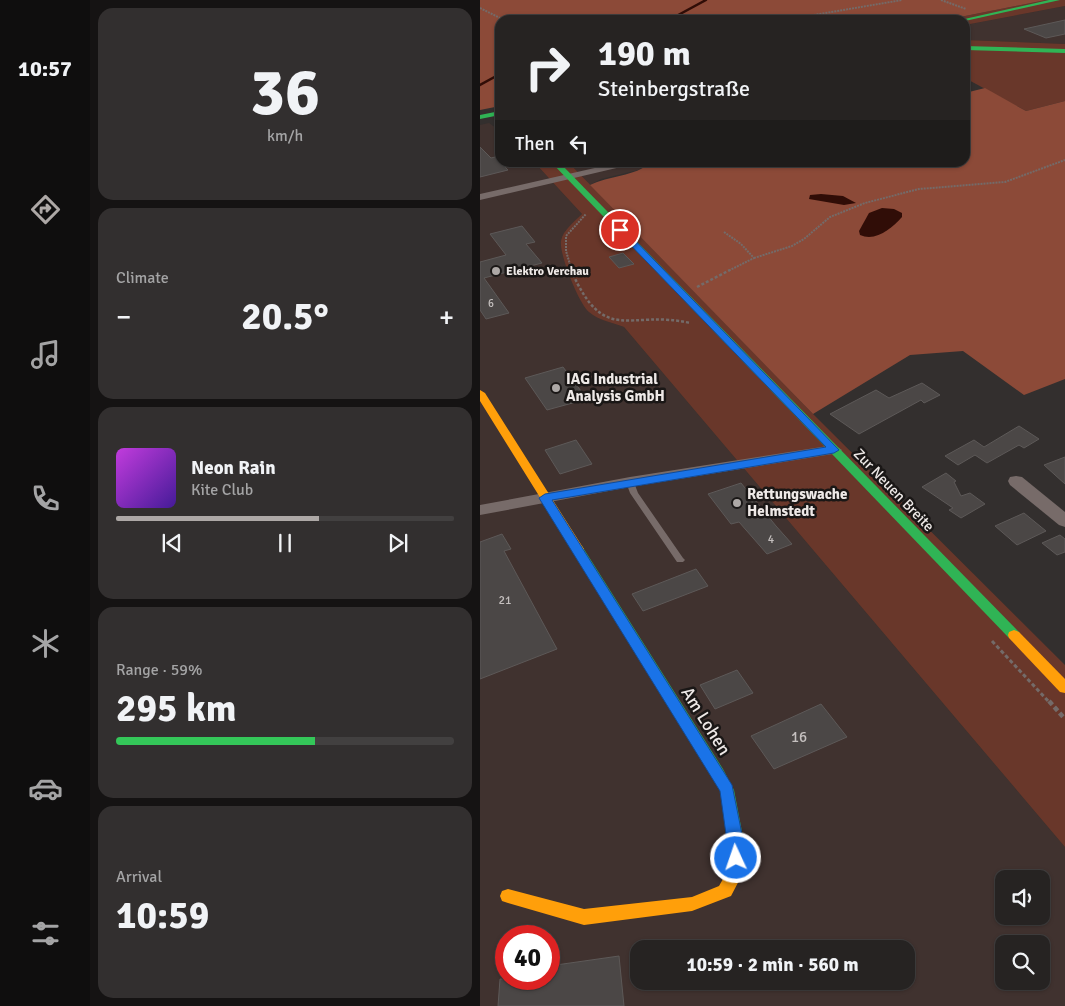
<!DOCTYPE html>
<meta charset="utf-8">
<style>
body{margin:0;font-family:Signika,sans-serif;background:#322f2f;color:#f1f3f6;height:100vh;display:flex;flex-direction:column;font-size:19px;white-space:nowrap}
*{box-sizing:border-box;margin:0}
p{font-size:16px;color:#a4a4a5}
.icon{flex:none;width:28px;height:28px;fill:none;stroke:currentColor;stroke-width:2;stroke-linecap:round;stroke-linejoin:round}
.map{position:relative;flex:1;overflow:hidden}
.side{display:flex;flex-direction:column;gap:8px;padding:8px;background:#151313;width:390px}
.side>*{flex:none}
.guide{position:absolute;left:15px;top:15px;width:475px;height:152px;border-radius:15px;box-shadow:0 1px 4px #0004,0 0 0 1px #424040;background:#262322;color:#f1f3f6;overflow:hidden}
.controls{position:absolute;left:515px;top:870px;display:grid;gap:10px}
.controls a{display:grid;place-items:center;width:55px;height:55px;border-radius:10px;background:#262322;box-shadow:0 1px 4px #0004,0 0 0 1px #424040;font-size:25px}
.speed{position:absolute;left:15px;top:925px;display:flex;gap:10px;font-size:25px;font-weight:700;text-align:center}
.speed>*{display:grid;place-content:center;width:65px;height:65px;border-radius:50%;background:#262322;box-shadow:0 1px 4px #0004,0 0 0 1px #424040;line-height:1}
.speed .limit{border:8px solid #d22;background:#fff;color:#111}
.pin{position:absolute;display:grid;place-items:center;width:42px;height:42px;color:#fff;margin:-21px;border:2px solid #fff;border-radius:50%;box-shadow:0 1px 5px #0007}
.me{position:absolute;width:55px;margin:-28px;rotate:357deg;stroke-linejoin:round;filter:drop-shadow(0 0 4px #0008)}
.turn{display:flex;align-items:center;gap:18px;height:105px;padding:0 20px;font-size:22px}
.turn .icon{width:65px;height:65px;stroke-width:2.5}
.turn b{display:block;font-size:35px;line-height:42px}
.then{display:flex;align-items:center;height:48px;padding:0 20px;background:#0003;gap:10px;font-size:19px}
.big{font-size:38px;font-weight:700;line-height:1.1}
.side .tile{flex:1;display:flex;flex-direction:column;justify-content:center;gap:8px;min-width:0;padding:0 18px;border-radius:15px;background:#322f2f}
.side .dial{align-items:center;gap:0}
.dial b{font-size:65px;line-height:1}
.song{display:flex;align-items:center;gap:15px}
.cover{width:60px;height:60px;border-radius:8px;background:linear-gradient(135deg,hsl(290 70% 55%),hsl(260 70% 35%))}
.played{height:5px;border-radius:2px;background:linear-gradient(90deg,#ada8a6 60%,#424040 60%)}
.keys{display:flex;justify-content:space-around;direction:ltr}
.heat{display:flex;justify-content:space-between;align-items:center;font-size:28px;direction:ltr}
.charge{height:8px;border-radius:4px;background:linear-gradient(90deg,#34c759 59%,#424040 0)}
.trip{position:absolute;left:150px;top:940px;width:285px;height:50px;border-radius:15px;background:#262322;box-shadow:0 1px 4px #0004,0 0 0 1px #424040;font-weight:700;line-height:50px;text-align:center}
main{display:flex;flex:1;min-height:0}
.menu{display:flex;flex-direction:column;width:90px;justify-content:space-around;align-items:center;background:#0f0e0e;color:#a4a4a5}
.menu .icon{width:35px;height:35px}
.menu .selected{color:#ada8a6}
.menu b{font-size:22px;color:#f1f3f6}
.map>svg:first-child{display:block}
.built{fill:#40322f;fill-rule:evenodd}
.green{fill:#69372a}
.forest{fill:#8c4a38}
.water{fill:#300d07}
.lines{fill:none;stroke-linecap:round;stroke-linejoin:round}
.stream{stroke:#300d07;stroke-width:2.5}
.building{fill:#4b4746;stroke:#5d5958}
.path-far3{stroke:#746b69;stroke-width:2;stroke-dasharray:2 1;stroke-linecap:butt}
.path-far2{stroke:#746b69;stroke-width:2.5;stroke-dasharray:3 2;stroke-linecap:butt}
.path-far1{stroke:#746b69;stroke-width:3;stroke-dasharray:4 2.5;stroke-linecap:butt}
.path{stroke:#746b69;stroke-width:4.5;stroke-dasharray:5 3;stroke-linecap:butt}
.lane{fill:#776b69;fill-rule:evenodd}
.street{fill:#776b69;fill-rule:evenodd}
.fast{fill:#30b455;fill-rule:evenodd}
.slow{fill:#ff9f0a;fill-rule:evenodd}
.route{fill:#1a73e8;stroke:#114b97}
.poi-dot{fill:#ada8a6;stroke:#1a1716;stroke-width:2}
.labels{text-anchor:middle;stroke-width:5;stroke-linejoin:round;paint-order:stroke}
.far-number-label{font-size:11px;fill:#c5c0bf}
.far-poi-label{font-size:12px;font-weight:bold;fill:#eee9e7;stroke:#1a1716;text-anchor:start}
.number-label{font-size:12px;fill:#c5c0bf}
.poi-label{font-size:15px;font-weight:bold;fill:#eee9e7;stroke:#1a1716;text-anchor:start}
.street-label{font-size:15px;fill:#eee9e7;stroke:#1a1716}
.near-number-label{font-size:15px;fill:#c5c0bf}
.near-street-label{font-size:18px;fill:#eee9e7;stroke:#1a1716}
</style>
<main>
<nav class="menu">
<b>10:57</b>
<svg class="icon selected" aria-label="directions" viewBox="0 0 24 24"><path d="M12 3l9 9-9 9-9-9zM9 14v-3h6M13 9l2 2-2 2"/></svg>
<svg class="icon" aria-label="music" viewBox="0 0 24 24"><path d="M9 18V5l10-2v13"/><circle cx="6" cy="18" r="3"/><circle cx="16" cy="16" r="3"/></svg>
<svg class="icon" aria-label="phone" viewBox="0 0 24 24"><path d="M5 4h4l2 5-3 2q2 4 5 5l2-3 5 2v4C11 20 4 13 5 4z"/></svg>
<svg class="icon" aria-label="climate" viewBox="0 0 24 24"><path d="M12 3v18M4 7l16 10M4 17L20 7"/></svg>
<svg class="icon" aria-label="car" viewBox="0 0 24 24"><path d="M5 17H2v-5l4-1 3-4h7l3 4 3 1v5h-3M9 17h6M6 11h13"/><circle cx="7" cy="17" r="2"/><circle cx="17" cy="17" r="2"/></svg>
<svg class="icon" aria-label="filters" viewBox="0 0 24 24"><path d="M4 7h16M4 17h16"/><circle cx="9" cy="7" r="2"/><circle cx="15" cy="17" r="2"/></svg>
</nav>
<section class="side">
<div class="tile dial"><b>36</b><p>km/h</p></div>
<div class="tile"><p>Climate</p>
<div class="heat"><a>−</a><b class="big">20.5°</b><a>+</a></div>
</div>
<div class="tile">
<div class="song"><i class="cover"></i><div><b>Neon Rain</b><p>Kite Club</p></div></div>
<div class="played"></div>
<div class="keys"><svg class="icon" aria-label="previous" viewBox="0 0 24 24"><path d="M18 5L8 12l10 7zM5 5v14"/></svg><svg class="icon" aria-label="pause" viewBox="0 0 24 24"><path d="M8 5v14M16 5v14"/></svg><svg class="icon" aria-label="next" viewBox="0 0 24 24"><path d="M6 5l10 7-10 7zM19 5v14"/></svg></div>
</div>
<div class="tile"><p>Range · 59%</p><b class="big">295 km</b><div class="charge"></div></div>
<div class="tile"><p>Arrival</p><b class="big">10:59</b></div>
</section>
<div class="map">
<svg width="585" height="1006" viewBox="0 0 585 1006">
<rect width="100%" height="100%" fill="#332f2e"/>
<g class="built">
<path d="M585 6V44L485 40V25Z"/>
<path d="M9 123 20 131V162L55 163 102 214 85 231 121 319 144 327 585 847V1006H0V125ZM524 879H561V916H524ZM26 936H69V979H26ZM524 944H561V981H524ZM159 949H426V981H159Z"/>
<path d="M89 163H170L158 170 121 179 110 185Z"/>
</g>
<g class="green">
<path d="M566 0H585V6L485 25V20H465Z"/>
<path d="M485 40 585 44V101L546 111 485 78Z"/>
<path d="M55 163H89L333 414 585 665V847L144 327C133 323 118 320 109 312 99 304 79 254 81 241 83 230 94 222 102 214Z"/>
</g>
<g class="forest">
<path d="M0 0H566L465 20H20V106L0 110Z"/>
<path d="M505 88 546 111 585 101V379L544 395 483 351 430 355 333 414 110 185C128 176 156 176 170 163L485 162V93Z"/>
</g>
<g class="water">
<path d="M341 194 363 196 376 203 364 205 329 199 330 195Z"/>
<path d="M402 208 414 209 422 213V217C412 228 396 242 380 235L379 231 389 213Z"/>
</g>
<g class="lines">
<g class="stream">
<path d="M189 20 226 0"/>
<path d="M0 85 20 74"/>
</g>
</g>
<g class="building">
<path d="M585 20V34L566 38 544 29Z"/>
<path d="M0 147 11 158 15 157 28 170 0 177Z"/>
<path d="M42 226 55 242 46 244 62 263 4 278 29 313 6 319 0 310V262L26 255 10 234Z"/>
<path d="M143 253 154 264 139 268 129 257Z"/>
<path d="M83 367 107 399 67 410 45 378Z"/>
<path d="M442 383 460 395 444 403 441 400 379 434 350 414 396 390 409 398Z"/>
<path d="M539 426 559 439 544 448 539 445 507 463 495 455 478 465 465 456 494 440 504 447Z"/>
<path d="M96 440 112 464 80 474 65 450Z"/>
<path d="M585 457V484L564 465Z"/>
<path d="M466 473 476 481 474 482 481 496 490 493 505 504 481 518 469 510 473 508 442 487Z"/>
<path d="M261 483 296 526 312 544 287 554 259 522 251 524 228 494Z"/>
<path d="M544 513 566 531 537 545 515 526Z"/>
<path d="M22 534 31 549 24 551 77 649 0 679V542Z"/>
<path d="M580 535 585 539V552L577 555 562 543Z"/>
<path d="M216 569 228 586 163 611 152 594Z"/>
<path d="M257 670 273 693 235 709 220 685Z"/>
<path d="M341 704 367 737 294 769 271 736Z"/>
<path d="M139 956 144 1006H18L20 979H69V966Z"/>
</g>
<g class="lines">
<g class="path-far3">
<path d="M461 0 486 9"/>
<path d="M0 8 24 20"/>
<path d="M304 20 422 0"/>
<path d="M244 232 261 244 274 258 248 271"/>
<path d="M274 258 312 246 324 239 350 217 385 203 439 189 525 182 585 160"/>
<path d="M92 271 86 251V236L106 214"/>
</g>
<g class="path-far2">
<path d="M91 270C125 347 148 309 210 323"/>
<path d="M217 287 250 270"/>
</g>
<path class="path-far1" d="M512 641 570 703"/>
<path class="path" d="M569 701 585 719"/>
<path class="lane" d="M150 479 153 480 158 493 203 558 205 560 203 562H197L150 493 146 482Z"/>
<g class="street">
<path d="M141 162H162L0 200V194Z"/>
<path d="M354 445 362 450 359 453 150 487 0 515V505L150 477Z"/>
<path d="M536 476 542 477 585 512V527L579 525 530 485 528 481 530 477Z"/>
</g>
<g class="fast">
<path d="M569 0H580L485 21 480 20Z"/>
<path d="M485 46 585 49V53L485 50Z"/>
<path d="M20 111V115L0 119V115Z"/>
<path d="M71 162H79L539 632 540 635 539 638H529Z"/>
<path d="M98 545 102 546 243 769 254 790 264 842 261 847 256 849 251 847 240 790 233 777 92 549Z"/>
</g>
<g class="slow">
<path d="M0 390 5 393 102 546 104 549 102 552H94L0 401Z"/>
<path d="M534 630 539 632 585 679V693L580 692 529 638 528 635 529 632Z"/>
<path d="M256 835 261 837 264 842 263 873 251 896 212 911 104 925 28 903 22 901 20 896 22 891 28 889 104 909 212 897 239 886 247 872 248 842 251 837Z"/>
</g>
</g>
<path class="route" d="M137 228H143L359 450 354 453 72 500 252 785 264 844 261 863 256 866 250 863 240 791 59 498 65 494 346 447 137 231Z"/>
<g class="poi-dot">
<circle cx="16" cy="271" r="5"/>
<circle cx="76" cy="388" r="5"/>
<circle cx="257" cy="503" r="5"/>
</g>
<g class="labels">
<g class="far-number-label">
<text x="11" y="307">6</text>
</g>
<g class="far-poi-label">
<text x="26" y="275">Elektro Verchau</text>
</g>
<g class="number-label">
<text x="291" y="543">4</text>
<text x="25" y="604">21</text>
</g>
<g class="poi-label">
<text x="86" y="384">IAG Industrial<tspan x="86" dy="17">Analysis GmbH</tspan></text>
<text x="267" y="499">Rettungswache<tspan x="267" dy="17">Helmstedt</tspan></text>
</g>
<g class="street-label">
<text transform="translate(414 490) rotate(46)" y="5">Zur Neuen Breite</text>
</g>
<g class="near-number-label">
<text x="319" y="742">16</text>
</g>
<g class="near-street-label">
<text transform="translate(226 721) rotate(58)" y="6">Am Lohen</text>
</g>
</g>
</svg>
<div class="controls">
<a><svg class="icon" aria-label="sound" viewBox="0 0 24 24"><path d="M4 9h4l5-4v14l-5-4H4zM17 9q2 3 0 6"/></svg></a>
<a><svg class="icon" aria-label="search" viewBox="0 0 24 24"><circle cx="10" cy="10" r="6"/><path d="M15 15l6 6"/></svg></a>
</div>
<div class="speed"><div class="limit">40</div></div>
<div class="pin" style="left:140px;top:230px;background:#d93025"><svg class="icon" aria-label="arrive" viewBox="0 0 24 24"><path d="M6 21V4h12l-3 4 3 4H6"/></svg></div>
<svg class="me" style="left:256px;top:858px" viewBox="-20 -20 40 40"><circle r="17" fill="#1a73e8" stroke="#fff" stroke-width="3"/><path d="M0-11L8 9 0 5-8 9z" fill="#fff"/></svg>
<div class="trip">10:59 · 2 min · 560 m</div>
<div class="guide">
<div class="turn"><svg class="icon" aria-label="right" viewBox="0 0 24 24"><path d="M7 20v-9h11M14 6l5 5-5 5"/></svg><div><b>190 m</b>Steinbergstraße</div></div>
<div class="then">Then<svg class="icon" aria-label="left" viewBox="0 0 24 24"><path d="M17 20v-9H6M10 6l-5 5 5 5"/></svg></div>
</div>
</div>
</main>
